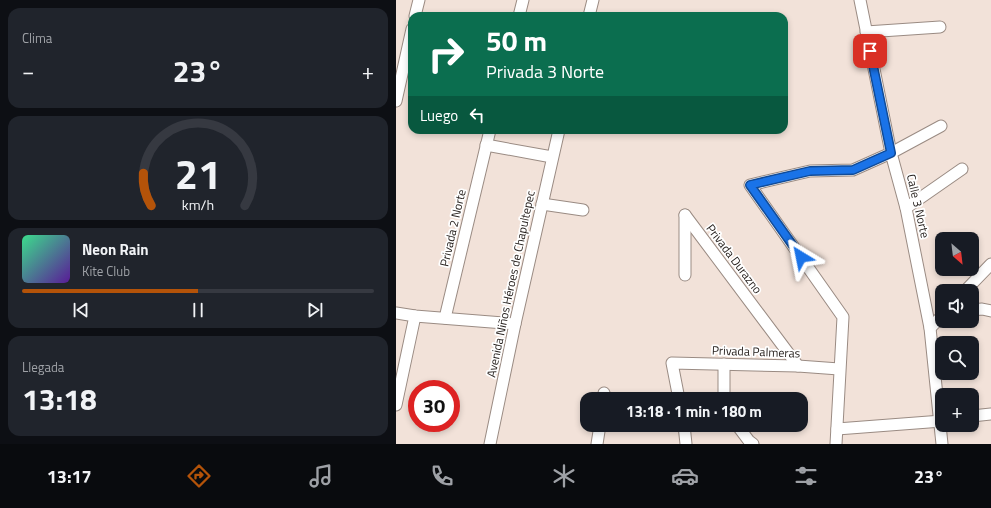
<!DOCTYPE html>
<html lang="es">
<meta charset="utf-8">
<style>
body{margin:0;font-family:"Titillium Web",sans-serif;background:#20242c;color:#f1f3f6;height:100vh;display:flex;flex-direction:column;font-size:15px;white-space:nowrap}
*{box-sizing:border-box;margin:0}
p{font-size:13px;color:#9ea1a6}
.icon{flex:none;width:22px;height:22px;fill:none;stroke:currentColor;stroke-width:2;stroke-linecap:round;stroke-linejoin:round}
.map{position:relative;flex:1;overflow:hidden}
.details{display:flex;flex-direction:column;gap:8px;padding:8px;background:#0d0f14;width:396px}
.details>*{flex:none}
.banner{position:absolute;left:12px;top:12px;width:380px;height:122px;border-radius:12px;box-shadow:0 2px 6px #0003;background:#0b6e4f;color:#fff;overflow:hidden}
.needle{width:26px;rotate:152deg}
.fabs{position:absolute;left:539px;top:232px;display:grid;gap:8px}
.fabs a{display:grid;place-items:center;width:44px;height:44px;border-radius:8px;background:#171b24;box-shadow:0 2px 6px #0003;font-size:20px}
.speed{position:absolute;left:12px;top:380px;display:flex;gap:8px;font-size:20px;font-weight:700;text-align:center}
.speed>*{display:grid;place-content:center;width:52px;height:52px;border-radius:50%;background:#171b24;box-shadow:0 2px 6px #0003;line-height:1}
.speed .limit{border:6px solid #d22;background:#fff;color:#111}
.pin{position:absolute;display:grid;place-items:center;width:34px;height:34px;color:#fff;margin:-17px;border-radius:8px;box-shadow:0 2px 6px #0006}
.me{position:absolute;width:44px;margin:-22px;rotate:325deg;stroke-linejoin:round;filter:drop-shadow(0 0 3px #0008)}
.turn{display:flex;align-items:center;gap:14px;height:84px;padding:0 12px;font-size:18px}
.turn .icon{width:52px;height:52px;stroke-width:2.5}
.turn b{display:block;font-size:28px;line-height:34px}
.then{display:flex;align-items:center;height:38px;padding:0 12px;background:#0003;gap:8px;font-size:15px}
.big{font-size:30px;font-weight:700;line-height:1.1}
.details .tile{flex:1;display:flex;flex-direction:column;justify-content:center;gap:6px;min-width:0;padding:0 14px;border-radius:12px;background:#20242c}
.details .dial{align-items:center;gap:0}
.dial svg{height:104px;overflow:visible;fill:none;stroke:#363941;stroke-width:7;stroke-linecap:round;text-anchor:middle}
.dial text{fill:#f1f3f6;stroke:none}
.song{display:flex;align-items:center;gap:12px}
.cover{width:48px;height:48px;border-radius:6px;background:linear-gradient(135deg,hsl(150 70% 55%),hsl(270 70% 35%))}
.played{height:4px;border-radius:2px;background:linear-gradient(90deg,#b45309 50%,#363941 50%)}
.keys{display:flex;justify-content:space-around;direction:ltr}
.heat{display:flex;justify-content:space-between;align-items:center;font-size:22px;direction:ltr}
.trip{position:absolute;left:184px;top:392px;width:228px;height:40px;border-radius:12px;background:#171b24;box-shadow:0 2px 6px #0003;font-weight:700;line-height:40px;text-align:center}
.tab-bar{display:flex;height:64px;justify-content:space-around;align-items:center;background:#090b0e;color:#9ea1a6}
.tab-bar .icon{width:28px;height:28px}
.tab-bar .active{color:#b45309}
.tab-bar b{font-size:18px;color:#f1f3f6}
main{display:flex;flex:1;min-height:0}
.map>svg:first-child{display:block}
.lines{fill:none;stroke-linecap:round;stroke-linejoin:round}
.street-casing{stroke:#9a8b83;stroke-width:13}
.street{stroke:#fff;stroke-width:11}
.route-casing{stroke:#114b97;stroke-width:10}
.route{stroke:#1a73e8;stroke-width:7}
.labels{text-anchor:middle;stroke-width:3.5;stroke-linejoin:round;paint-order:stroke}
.street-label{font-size:12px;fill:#221c19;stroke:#fff}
</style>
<main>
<section class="details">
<div class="tile"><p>Clima</p>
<div class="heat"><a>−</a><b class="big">23°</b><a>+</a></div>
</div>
<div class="tile dial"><svg viewBox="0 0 100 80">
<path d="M14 69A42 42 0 1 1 86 69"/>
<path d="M14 69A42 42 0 0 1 8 44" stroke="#b45309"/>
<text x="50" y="56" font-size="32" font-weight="700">21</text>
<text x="50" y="72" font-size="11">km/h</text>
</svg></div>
<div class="tile">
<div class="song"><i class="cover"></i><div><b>Neon Rain</b><p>Kite Club</p></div></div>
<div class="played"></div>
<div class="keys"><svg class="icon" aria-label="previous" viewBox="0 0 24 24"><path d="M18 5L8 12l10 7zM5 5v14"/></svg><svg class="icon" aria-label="pause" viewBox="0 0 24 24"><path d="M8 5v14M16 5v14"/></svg><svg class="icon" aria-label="next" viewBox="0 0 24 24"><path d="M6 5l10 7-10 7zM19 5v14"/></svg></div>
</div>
<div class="tile"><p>Llegada</p><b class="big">13:18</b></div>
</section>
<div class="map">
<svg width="595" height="444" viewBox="0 0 595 444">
<rect width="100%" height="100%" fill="#f2e2d9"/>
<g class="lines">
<defs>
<g id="street">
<path d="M464 0 495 153 510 208 534 328 546 444"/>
<path d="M19 16 23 0"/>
<path d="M123 16 127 0"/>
<path d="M193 16 197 0"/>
<path d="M470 32 544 27"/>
<path d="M0 101 16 29"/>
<path d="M90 145 156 157"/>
<path d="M146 204 187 210"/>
<path d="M510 208 566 169"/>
<path d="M289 215 402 366"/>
<path d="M289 215V275"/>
<path d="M569 291 595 264"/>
<path d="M576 310 586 309 595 311"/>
<path d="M0 313 19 316 119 324"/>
<path d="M49 318 94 130"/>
<path d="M534 328 546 316"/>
<path d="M328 364V399"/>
<path d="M207 399 208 393"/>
<path d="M283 399 276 363 402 366 443 369"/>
<path d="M0 405 19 316"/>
<path d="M576 416 595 414"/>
<path d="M288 425 290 444"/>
<path d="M341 425 353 441 357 444"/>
<path d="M441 429 546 421"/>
<path d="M94 444 119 324 163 130"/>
<path d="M201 444 204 425"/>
<path d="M440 444 447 317 354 185 414 171 457 170 495 153 545 126"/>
</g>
</defs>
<use href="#street" class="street-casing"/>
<use href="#street" class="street"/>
</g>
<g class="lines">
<defs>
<path id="route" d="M405 257 354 185 414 171 457 170 495 153 474 51"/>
</defs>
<use href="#route" class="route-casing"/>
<use href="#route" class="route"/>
</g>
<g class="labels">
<g class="street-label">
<text transform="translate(522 206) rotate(77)" y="4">Calle 3 Norte</text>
<text transform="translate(57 228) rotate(-77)" y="4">Privada 2 Norte</text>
<text transform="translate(338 259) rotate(53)" y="4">Privada Durazno</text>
<text transform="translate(115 284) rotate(-78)" y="4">Avenida Niños Héroes de Chapultepec</text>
<text transform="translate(360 352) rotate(2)" y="4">Privada Palmeras</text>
</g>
</g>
</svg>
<div class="fabs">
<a><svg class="needle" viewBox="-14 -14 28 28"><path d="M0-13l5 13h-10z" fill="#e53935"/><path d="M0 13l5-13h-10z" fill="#9ea1a6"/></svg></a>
<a><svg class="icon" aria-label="sound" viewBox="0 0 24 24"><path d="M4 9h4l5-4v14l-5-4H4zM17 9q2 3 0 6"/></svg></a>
<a><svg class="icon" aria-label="search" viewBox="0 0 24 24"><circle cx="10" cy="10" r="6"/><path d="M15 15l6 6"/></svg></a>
<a>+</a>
</div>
<div class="speed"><div class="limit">30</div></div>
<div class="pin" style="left:474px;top:51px;background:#d93025"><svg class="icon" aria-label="arrive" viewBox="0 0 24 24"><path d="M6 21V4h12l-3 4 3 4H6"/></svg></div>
<svg class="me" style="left:405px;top:257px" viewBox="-20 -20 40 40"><path d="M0-17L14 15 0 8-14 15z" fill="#1a73e8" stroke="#fff" stroke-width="4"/></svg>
<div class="trip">13:18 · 1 min · 180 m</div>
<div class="banner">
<div class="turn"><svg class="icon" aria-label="right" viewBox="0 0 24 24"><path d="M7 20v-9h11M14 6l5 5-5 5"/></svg><div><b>50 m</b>Privada 3 Norte</div></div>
<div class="then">Luego<svg class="icon" aria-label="left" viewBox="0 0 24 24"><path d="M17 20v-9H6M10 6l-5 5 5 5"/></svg></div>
</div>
</div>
</main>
<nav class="tab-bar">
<b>13:17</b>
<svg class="icon active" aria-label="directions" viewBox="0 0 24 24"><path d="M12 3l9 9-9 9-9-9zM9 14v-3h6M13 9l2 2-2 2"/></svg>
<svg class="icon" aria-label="music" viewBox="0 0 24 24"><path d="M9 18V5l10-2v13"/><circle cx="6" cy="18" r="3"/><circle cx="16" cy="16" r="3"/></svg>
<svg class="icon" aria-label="phone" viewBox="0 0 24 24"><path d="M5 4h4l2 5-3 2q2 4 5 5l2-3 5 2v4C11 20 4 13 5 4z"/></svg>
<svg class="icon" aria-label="climate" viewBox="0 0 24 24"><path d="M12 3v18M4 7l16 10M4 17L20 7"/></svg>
<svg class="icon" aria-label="car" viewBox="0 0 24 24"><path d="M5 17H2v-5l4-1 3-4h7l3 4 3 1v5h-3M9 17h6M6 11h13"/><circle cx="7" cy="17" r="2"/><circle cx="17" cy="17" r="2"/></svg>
<svg class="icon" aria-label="filters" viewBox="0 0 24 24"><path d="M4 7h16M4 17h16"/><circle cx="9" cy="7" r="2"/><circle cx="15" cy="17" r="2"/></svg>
<b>23°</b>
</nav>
